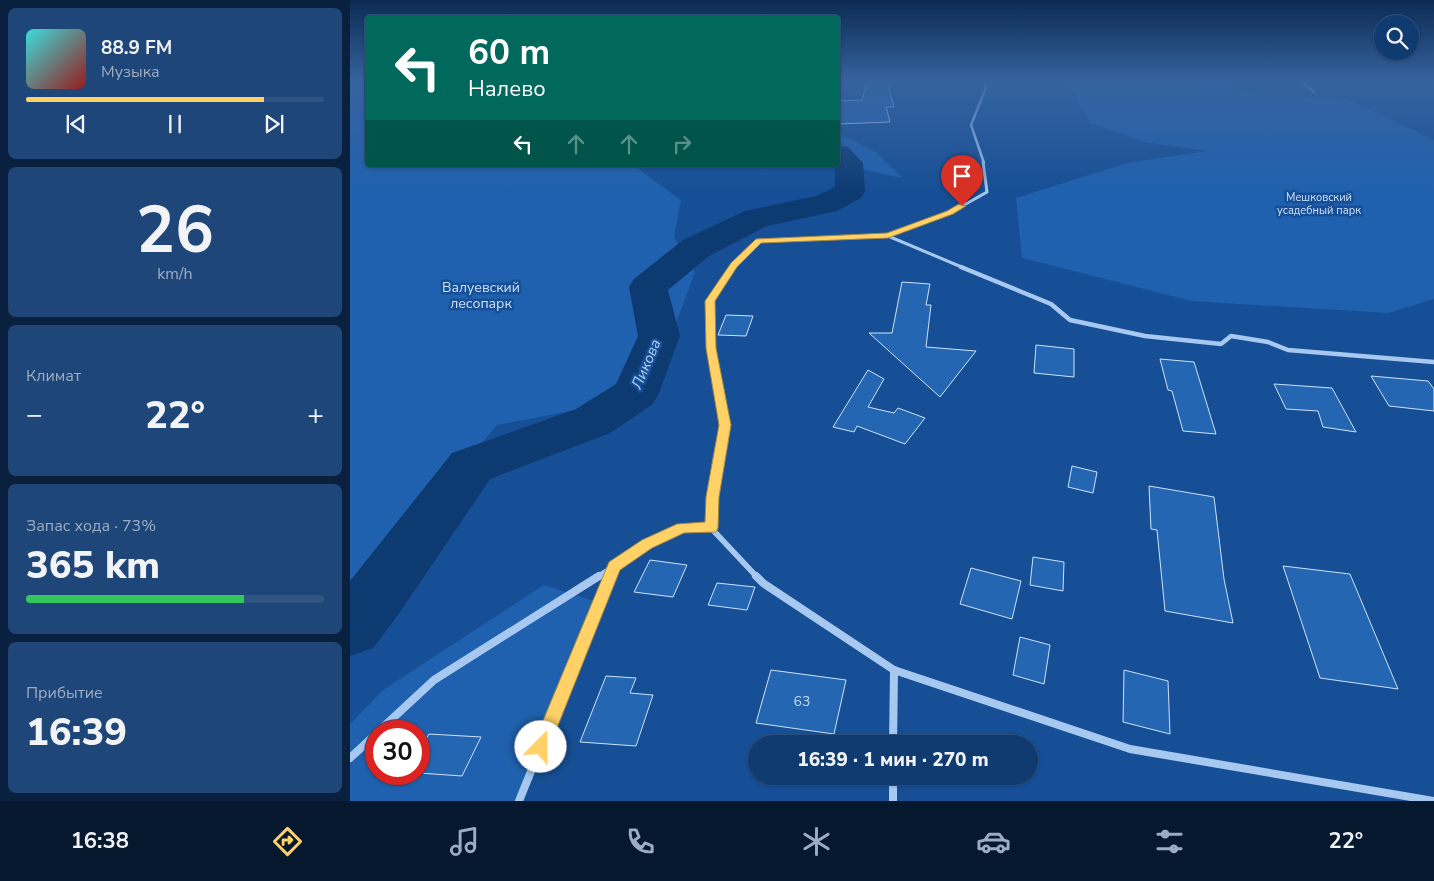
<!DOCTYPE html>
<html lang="ru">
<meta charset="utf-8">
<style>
body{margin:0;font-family:"Nunito Sans",sans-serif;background:#1e4678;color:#f1f3f6;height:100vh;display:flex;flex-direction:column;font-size:19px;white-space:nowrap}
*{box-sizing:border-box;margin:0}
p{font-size:16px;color:#9cadc3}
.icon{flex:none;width:28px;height:28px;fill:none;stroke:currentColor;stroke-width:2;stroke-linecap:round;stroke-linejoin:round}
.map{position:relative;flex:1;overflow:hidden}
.details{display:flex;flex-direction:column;gap:8px;padding:8px;background:#09203e;width:350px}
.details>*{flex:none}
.hud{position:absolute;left:15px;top:15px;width:475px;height:152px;border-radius:5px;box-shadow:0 1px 4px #0004,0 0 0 1px #305583;background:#00695c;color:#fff;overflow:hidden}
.tools{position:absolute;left:1024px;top:15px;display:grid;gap:10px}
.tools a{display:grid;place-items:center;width:45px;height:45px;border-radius:50%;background:#103b70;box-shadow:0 1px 4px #0004,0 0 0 1px #305583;font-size:25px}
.speed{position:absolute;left:15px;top:720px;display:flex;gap:10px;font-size:25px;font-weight:700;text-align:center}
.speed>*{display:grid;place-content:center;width:65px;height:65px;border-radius:50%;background:#103b70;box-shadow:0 1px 4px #0004,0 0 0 1px #305583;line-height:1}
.speed .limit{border:8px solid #d22;background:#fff;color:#111}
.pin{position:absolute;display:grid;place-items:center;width:42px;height:42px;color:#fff;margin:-51px -21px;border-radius:50% 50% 50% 0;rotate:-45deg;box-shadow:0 0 5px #0007}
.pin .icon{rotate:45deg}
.me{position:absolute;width:55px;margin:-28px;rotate:22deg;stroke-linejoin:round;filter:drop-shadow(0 0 4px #0008)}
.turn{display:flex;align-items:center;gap:18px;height:105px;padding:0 20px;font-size:22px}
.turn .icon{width:65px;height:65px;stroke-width:2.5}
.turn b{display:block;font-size:35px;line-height:42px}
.lanes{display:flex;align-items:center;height:48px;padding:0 20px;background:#0003;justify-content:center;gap:25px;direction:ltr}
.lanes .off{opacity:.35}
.big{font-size:38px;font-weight:800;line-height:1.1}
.details .card{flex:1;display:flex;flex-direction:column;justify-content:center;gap:8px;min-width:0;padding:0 18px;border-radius:8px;background:#1e4678}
.details .dial{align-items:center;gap:0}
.dial b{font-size:65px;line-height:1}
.song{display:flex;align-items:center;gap:15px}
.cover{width:60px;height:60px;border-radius:8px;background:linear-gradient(135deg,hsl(180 70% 55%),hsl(0 70% 35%))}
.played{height:5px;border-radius:2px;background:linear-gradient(90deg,#ffd167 80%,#305583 80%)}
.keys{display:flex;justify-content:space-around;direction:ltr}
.heat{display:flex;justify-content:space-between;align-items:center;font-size:28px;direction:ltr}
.charge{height:8px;border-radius:4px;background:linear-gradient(90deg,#34c759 73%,#305583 0)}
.trip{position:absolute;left:398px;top:735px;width:290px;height:50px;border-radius:25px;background:#103b70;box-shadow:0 1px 4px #0004,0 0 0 1px #305583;font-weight:800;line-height:50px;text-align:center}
.menu{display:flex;height:80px;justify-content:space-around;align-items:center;background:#06182d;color:#9cadc3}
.menu .icon{width:35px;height:35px}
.menu .active{color:#ffd167}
.menu b{font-size:22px;color:#f1f3f6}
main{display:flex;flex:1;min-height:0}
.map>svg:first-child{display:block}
.green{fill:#1f61ae;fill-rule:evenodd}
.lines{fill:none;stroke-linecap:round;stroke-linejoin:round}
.river{fill:#0e3a72;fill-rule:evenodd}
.building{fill:#2566b3;stroke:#cee3fc}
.street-far4{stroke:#a7c9f1;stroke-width:2.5}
.street-far3{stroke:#a7c9f1;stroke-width:3}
.street-far2{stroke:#a7c9f1;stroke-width:4.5}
.street-far1{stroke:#a7c9f1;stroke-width:5.5}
.street{stroke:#a7c9f1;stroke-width:8}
.route{fill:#ffd167;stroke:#a68843}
.labels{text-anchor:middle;stroke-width:5;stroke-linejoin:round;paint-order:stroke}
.far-park-label{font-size:11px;fill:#cee3fc;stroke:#164f95}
.park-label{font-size:14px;fill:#cee3fc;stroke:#164f95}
.near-number-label{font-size:14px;fill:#c8d9ec}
.water-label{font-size:15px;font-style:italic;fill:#b3d3f8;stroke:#164f95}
</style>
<main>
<section class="details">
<div class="card">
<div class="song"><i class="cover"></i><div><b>88.9 FM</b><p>Музыка</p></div></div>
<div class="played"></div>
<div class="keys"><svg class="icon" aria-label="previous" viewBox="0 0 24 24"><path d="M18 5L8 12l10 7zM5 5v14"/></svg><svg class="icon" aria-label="pause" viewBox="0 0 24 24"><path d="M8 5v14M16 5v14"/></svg><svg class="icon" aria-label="next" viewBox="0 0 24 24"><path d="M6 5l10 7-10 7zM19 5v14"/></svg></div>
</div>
<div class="card dial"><b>26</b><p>km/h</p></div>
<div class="card"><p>Климат</p>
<div class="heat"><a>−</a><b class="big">22°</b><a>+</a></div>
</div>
<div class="card"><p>Запас хода · 73%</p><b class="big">365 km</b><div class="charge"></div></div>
<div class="card"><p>Прибытие</p><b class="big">16:39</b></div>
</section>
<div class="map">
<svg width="1084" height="801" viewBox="0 0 1084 801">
<rect width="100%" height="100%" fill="#164f95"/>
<g class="green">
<path d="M0 82H17L18 165H295L287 168 331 200 324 237 345 272 299 396 147 425 75 511 0 613Z"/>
<path d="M714 82H847L908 94 997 99 1078 137 1084 140V299L1038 313 842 301 672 258 666 198 777 163 857 151 794 142 740 123 720 85Z"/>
<path d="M488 133 526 152 552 178 488 164Z"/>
<path d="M194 585 247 602 166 801H0V724L33 690ZM26 731H69V774H26Z"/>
</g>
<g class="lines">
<path class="river" d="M488 145 498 147 513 163 515 191 511 198 487 211 417 226 359 256 318 290 330 336 309 393 303 404 260 433 140 479 48 615 23 648 0 656V581L102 453 226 409 266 384 288 336 279 287 284 279 333 240 395 211 466 196 485 187V165H488Z"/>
</g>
<g class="building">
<path d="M517 82H537L544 107H536L540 122 488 124V101L512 100Z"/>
<path d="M552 282 580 284 576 305H581L576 347 626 351 590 397 519 333H542Z"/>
<path d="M376 315 403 316 396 336 368 335Z"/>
<path d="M686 345 724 349V377L684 373Z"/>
<path d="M810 359 844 362 866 434 833 431 822 391 818 390Z"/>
<path d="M518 370 534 379 518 407 544 413 548 408 575 418 555 444 507 426 504 432 483 427Z"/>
<path d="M1021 376 1078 381 1084 389V411L1039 406Z"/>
<path d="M924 384 982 388 1006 432 973 427 968 411 936 409Z"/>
<path d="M722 466 747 472 743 493 718 487Z"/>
<path d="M799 486 864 497 874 579 883 623 815 611 807 530 801 529Z"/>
<path d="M683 557 714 562 713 591 680 585Z"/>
<path d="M300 560 337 565 323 597 284 592Z"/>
<path d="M933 566 1000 574 1048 689 970 678Z"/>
<path d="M621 568 671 581 662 619 610 604Z"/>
<path d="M367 583 405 587 397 610 358 605Z"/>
<path d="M670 637 700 645 694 684 663 675Z"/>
<path d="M421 670 496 680 484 734 406 723Z"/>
<path d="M774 670 818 681 820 734 773 722Z"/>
<path d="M256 676 286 678 280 693 303 695 286 746 230 742Z"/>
<path d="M79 734 131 737 112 776 69 773V752Z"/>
</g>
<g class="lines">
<g class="street-far4">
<path d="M952 82 964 92"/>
<path d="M634 163 621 125 636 88 635 82"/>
</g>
<g class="street-far3">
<path d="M538 236 614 268"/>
<path d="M382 268 409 240 538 236 600 213 637 192 633 162"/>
</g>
<g class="street-far2">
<path d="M611 267 701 304 720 320 795 336 871 344 881 336 918 342 938 350 1084 362"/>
<path d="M371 403 361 347 360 301 383 267"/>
</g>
<g class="street-far1">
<path d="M371 402 375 425 362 497 361 528 407 577"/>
<path d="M247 577 263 567"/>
<path d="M260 577 264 566 297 544 332 527 361 528"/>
</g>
<g class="street">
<path d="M406 576 413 583 544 670 780 749 1084 801"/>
<path d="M29 731 84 680 249 576"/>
<path d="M543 744 544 670"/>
<path d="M0 758 26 734"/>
<path d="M543 776V801"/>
<path d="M169 801 260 576"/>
</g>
</g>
<linearGradient id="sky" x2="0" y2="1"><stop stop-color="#0c2b52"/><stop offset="0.42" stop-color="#3663a0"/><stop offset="1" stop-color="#3663a0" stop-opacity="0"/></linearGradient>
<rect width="1084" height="194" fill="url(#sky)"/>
<path class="route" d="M609 204 616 206 603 214 538 238 411 243 387 267 365 301 366 348 381 425 369 497 368 528 366 532 334 533 302 548 270 570 197 753 191 756 184 753 182 747 259 562 292 540 327 524 355 522 356 497 369 425 356 348 355 301 381 263 406 239 537 233 597 211Z"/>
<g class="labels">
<g class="far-park-label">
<text x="969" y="201">Мешковский<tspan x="969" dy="13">усадебный парк</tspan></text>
</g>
<g class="park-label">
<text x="131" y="292">Валуевский<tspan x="131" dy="16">лесопарк</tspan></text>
</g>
<g class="near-number-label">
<text x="452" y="706">63</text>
</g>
<g class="water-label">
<text transform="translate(296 364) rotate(-67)" y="5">Ликова</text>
</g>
</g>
</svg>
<div class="tools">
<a><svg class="icon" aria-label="search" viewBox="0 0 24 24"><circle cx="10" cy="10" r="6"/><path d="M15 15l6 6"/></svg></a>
</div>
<div class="speed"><div class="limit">30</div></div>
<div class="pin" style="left:612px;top:206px;background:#d93025"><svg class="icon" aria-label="arrive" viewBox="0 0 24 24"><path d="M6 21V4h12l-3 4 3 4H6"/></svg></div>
<svg class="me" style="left:191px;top:747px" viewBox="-20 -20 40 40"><circle r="19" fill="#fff"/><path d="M0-13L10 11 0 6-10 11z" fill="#ffd167"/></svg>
<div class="trip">16:39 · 1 мин · 270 m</div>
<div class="hud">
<div class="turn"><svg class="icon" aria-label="left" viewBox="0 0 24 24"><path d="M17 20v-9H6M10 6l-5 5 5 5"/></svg><div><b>60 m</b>Налево</div></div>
<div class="lanes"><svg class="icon" aria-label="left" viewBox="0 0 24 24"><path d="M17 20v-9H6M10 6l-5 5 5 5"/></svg><svg class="icon off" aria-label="ahead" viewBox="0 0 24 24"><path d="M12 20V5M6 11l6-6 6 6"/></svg><svg class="icon off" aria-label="ahead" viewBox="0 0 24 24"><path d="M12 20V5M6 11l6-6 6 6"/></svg><svg class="icon off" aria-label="right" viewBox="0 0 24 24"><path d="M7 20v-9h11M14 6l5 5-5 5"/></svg></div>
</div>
</div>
</main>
<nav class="menu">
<b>16:38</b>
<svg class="icon active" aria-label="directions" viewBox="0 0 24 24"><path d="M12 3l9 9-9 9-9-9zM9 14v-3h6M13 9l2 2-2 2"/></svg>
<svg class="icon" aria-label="music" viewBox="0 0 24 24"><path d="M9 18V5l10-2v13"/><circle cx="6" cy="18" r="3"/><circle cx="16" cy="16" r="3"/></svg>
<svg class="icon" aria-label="phone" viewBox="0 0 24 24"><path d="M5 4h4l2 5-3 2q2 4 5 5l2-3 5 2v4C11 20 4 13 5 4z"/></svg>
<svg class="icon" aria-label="climate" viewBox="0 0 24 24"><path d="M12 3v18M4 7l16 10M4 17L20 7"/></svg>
<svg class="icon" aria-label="car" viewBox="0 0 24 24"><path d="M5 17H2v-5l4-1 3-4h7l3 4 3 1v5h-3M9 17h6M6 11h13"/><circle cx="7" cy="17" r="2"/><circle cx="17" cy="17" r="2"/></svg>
<svg class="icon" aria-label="filters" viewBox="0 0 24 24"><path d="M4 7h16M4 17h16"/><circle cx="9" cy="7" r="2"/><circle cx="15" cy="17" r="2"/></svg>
<b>22°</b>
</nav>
